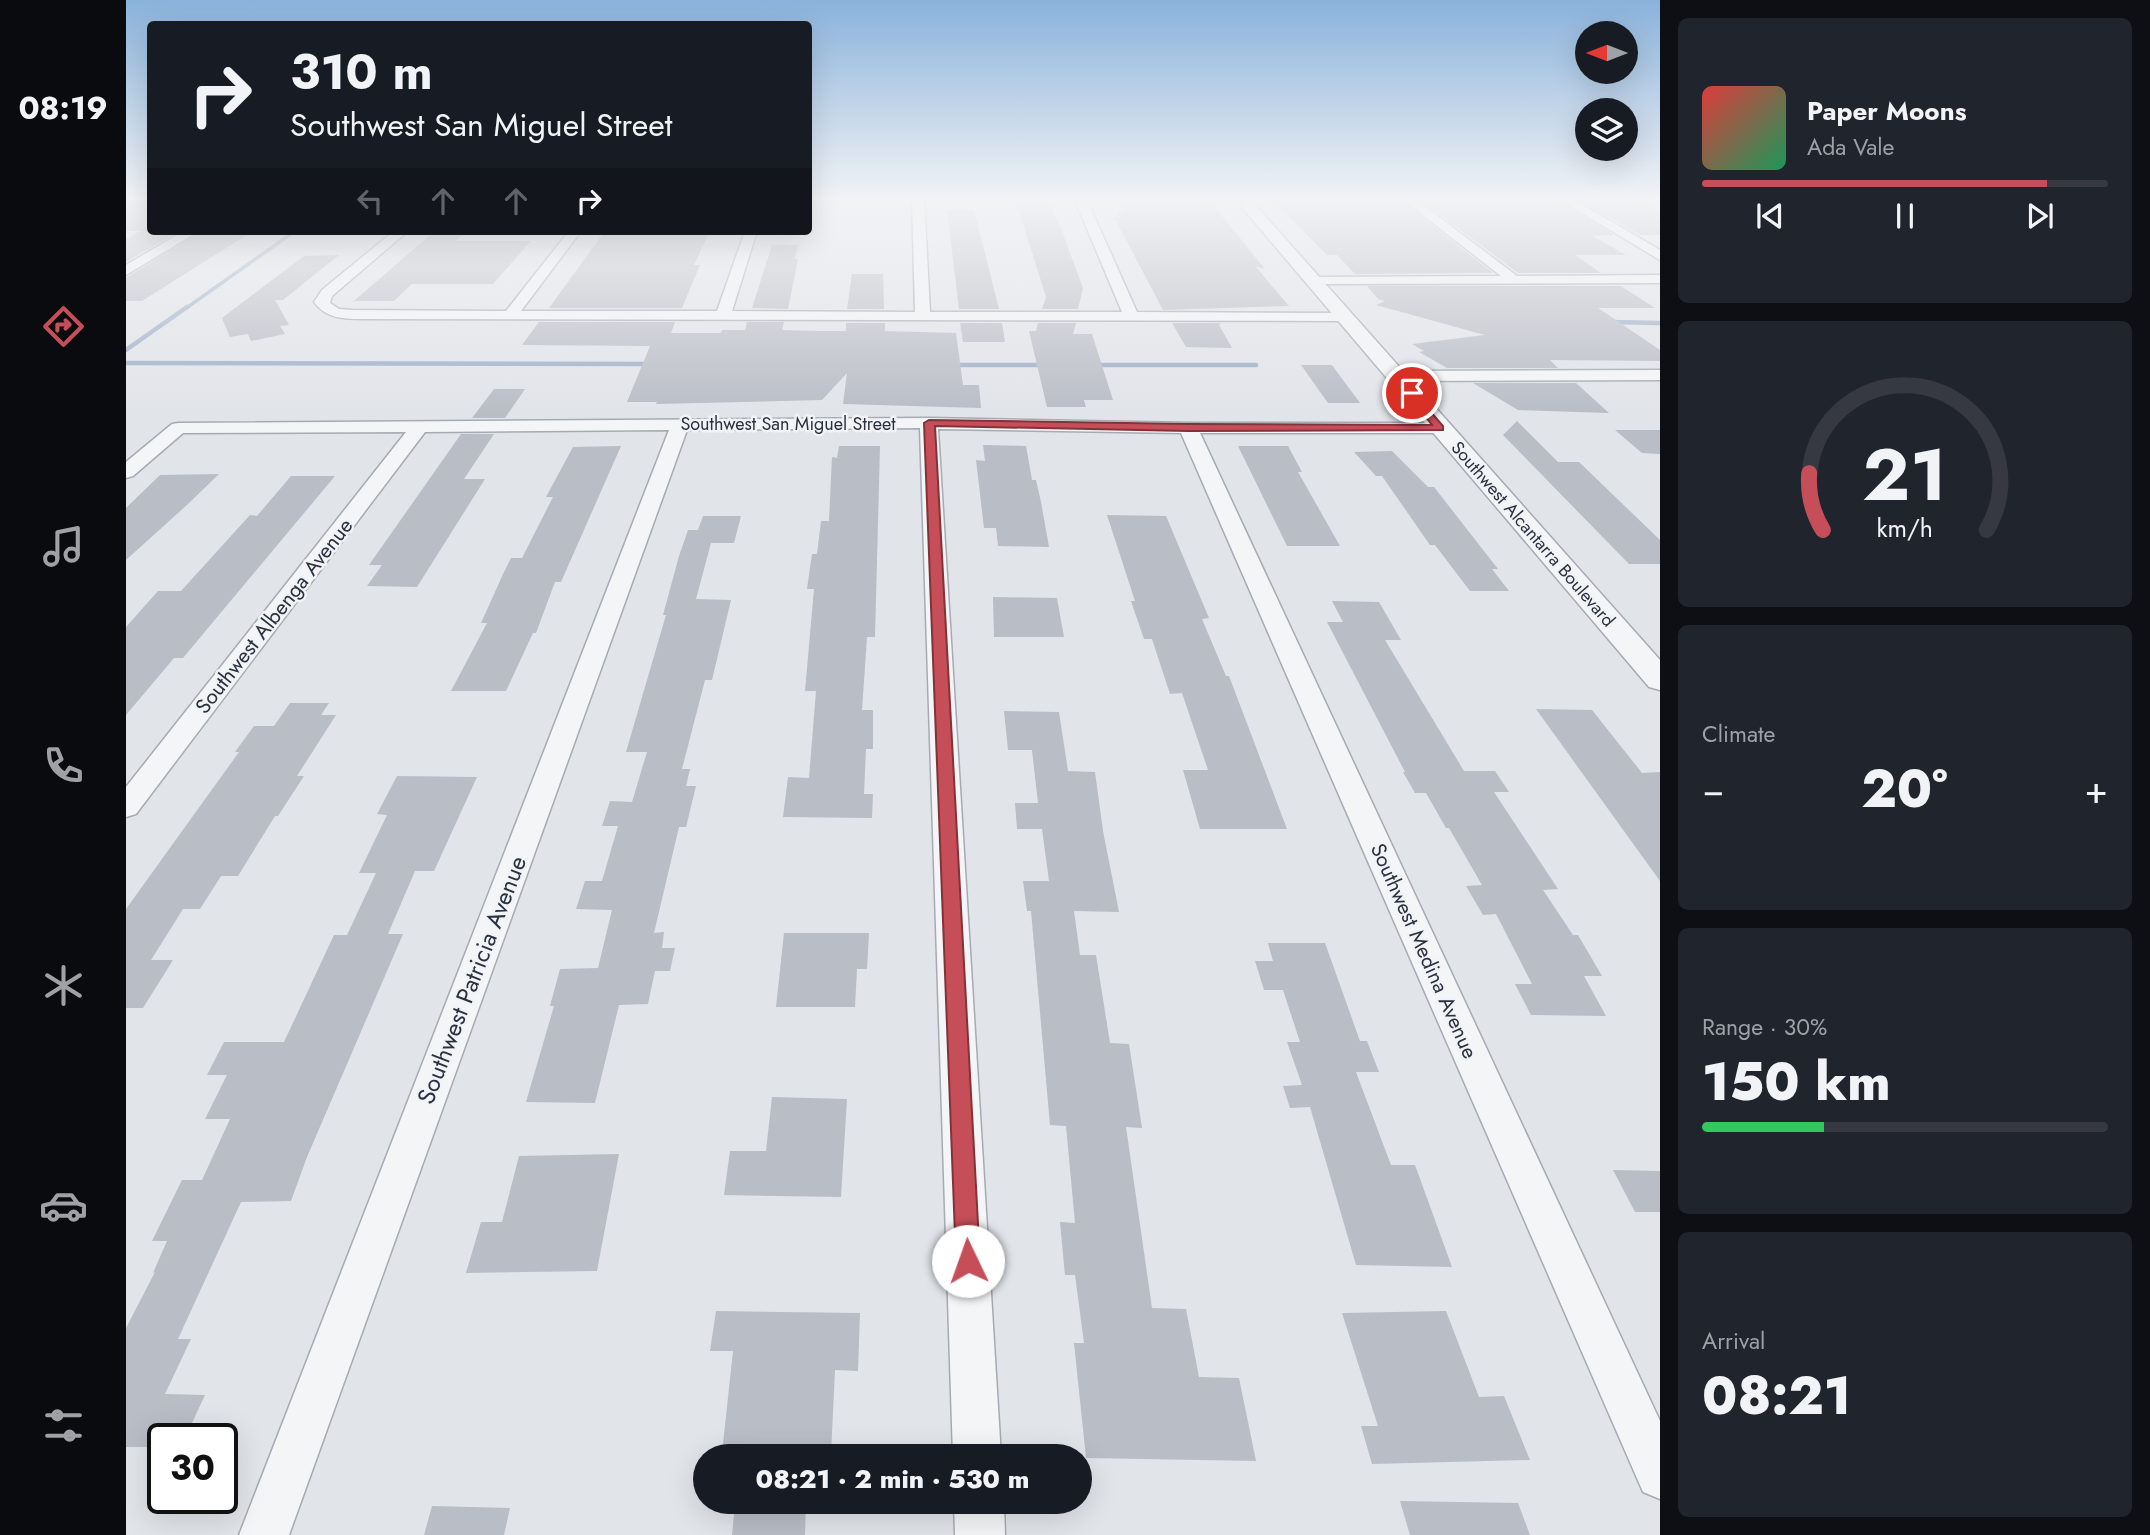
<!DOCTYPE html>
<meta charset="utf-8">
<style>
body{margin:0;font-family:Jost,sans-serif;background:#20242c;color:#f1f3f6;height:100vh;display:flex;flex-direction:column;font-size:26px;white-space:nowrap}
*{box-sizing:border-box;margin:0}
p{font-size:23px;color:#9ea1a6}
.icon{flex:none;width:38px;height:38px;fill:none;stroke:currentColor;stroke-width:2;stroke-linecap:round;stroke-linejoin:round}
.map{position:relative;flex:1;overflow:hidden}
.drawer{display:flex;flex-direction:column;gap:18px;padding:18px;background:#0d0f14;width:490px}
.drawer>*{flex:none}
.banner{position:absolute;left:21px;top:21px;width:665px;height:214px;border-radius:7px;box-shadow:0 7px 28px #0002;background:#171b24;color:#f1f3f6;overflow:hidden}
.needle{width:46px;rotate:270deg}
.tools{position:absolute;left:1449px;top:21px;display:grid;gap:14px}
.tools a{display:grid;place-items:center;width:63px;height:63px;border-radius:50%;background:#171b24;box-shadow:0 7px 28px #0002;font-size:35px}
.speed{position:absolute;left:21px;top:1423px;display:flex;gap:14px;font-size:35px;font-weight:700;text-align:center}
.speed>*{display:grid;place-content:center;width:91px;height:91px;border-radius:50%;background:#171b24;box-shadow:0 7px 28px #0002;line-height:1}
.speed .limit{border:4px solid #111;border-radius:10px;background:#fff;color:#111}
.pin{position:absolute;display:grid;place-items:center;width:60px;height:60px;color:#fff;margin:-30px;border:4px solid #fff;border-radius:50%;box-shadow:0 2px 7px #0007}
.me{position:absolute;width:77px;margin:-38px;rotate:357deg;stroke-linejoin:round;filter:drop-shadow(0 0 5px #0008)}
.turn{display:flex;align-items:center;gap:24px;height:147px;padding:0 28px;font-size:32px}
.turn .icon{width:91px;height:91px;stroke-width:2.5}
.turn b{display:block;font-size:49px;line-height:60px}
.lanes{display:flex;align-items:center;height:66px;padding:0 28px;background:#0003;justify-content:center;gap:35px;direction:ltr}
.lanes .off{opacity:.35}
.big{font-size:52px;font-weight:800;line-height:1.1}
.drawer .tile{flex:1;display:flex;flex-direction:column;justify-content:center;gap:10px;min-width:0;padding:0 24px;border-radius:10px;background:#20242c}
.drawer .dial{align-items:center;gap:0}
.dial svg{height:182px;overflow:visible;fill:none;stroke:#363941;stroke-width:7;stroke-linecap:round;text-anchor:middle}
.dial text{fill:#f1f3f6;stroke:none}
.song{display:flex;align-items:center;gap:21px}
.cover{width:84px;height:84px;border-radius:10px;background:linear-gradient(135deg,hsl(0 70% 55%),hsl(150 70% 35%))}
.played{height:7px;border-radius:4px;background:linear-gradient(90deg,#c64e58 85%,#363941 85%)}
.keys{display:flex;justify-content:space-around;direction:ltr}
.heat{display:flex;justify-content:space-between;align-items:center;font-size:38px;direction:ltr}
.charge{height:10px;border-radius:5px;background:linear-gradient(90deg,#34c759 30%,#363941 0)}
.trip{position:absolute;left:567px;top:1444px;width:399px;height:70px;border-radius:35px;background:#171b24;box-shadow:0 7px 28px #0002;font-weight:800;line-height:70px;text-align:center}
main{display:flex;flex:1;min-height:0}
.dock{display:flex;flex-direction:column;width:126px;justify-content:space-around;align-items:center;background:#090b0e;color:#9ea1a6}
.dock .icon{width:49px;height:49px}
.dock .selected{color:#c64e58}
.dock b{font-size:32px;color:#f1f3f6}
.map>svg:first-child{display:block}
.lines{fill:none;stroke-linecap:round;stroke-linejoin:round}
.stream-far1{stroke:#9eafc7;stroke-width:3.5}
.stream{stroke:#9eafc7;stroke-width:4.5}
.building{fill:#b9bdc5}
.minor-casing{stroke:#a6abb3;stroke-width:3}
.tertiary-casing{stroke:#a6abb3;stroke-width:3}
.minor{fill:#f4f5f7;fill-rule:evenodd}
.tertiary{fill:#f4f5f7;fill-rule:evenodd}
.route{fill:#c64e58;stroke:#813339;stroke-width:2}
.labels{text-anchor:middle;stroke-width:5;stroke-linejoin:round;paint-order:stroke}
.far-street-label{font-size:18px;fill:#2a3140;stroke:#f1f3f6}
.street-label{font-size:21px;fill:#2a3140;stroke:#f1f3f6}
.near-street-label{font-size:24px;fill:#2a3140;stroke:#f1f3f6}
</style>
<main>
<nav class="dock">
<b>08:19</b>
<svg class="icon selected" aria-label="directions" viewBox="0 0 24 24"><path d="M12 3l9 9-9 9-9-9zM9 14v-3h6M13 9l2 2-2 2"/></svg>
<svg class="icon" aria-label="music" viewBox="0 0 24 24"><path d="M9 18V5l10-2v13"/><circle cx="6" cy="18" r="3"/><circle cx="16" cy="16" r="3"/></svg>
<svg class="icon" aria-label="phone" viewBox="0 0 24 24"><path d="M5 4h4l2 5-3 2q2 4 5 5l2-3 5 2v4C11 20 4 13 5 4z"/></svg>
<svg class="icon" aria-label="climate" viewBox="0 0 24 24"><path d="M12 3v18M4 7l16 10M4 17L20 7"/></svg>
<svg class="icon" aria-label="car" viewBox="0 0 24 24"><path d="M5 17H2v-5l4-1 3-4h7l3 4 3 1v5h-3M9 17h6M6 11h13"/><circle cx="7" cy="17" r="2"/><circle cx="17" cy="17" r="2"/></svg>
<svg class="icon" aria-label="filters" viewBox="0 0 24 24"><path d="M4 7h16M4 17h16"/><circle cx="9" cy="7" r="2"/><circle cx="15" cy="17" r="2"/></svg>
</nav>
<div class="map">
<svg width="1534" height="1535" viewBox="0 0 1534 1535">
<rect width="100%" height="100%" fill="#e1e4e9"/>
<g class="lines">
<path class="stream-far1" d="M59 309 169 231"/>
<g class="stream">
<path d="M1484 322 1534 323"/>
<path d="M0 350 61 307"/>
<path d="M0 363 525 364"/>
<path d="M825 365H921"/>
<path d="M965 365H1130"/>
</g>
</g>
<g class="building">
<path d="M0 198H24V231H53L0 262V239L14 231H0Z"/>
<path d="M889 198H920L934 226 957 288 952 309H916L920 297Z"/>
<path d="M988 198H1072L1078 205H1087L1139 269 1129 266 1163 306 1037 310 988 217H994L990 211H997Z"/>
<path d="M1145 198H1272L1367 273 1229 274 1211 255H1201Z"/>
<path d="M1292 198H1429L1488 235 1467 236 1500 255H1449L1475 273H1392Z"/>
<path d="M1450 198 1510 200 1534 212V235H1514Z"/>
<path d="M821 210H848L873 309H833Z"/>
<path d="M75 231H127L16 301H0V278Z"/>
<path d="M479 231H584L568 265H574L556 308H423Z"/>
<path d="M305 234H337L329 241H405L367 284H286L268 301H228Z"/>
<path d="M646 245H672L669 259H672L662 309 626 308Z"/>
<path d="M213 255 157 300H149L163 325 154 326 159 334 125 341 122 334 104 337 96 318 178 256Z"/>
<path d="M726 274H757L758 309H721Z"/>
<path d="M1241 286H1495L1529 308H1472L1534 350V361L1424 360 1432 368H1321L1293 352 1298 351 1286 344 1359 335 1250 305 1259 301 1252 299Z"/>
<path d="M413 322H549L545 333H595L596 330H619L621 322H658L656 330 694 331H720V323H759V331L830 333 837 385H853L855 408 717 404 721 373 696 400 530 404 531 402H501L524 346 396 345Z"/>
<path d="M834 323H876L879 342H837Z"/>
<path d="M912 323H950L947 334H966L987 400H958L960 407H921L903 331H910Z"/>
<path d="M1046 323H1095L1093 325 1106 348 1060 347Z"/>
<path d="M1175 365H1206L1234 403H1202Z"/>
<path d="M1347 383H1450L1483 413 1392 410Z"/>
<path d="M368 389H399L379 418H346Z"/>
<path d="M1391 421 1432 462H1453L1534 540V564H1503L1377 435Z"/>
<path d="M1489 430H1534V454L1516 453Z"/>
<path d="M335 434H368L338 479H359L291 587 241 586 256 565H243Z"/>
<path d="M857 445 900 446 906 480H910L915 502 923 547 872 546 870 528H858L850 460 859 461Z"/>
<path d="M495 446 435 582H429L410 633H407L380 691H325L361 623H355L378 572 385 558H396L427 497H420L447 447Z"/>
<path d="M713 446H754L749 637H741L736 710H747V749H740L738 794H747L746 818 657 817 662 777 683 778 690 691H679L688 589H681L686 554H691L695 521H703L706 457 711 458Z"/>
<path d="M1112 446H1162L1176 472H1172L1214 546H1161Z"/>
<path d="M1266 451 1302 487H1308L1372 569H1366L1383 591H1344L1309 545H1304L1256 476H1250L1228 452Z"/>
<path d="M93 474 62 504 0 560V508L34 475Z"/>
<path d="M165 476H209L57 658H48L0 715V627L32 591H55L124 515 131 516Z"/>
<path d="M981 515 1040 516 1083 618 1076 619 1100 676H1103L1161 829H1074L1057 770H1082L1056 693 1044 694 1026 639H1018L1005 601H1009Z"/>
<path d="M577 516H615L608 543H585L570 599 605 600 586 680H579L556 769H564L560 786H570L560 827H553L528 933 538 932 536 948H549L544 971H529L522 1004 493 1005 469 1103 400 1102 428 1006H424L434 969 472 968 486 910 450 909 459 881H476L492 826H476L484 801 506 802 521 752H500L540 615H537L553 556 562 530H572Z"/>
<path d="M867 597 931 598 938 637H868Z"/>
<path d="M1206 601 1253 602 1275 640H1259L1338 771H1369L1383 792H1368L1432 889 1417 890 1447 935H1452L1476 976H1458L1480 1016 1405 1015 1389 984H1406L1370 914 1357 915 1340 886 1356 885 1323 828H1320L1300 793H1289L1277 772H1279L1201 622H1217Z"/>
<path d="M164 703H203L195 715H210L171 776H178L152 816H149L112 876H95L74 909H57L25 960H47L17 1008H0V909L113 752H109L128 726H148Z"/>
<path d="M1410 709 1466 710 1516 773 1534 772V881Z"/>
<path d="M878 711 933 712 942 771 969 772 977 831 993 912 948 911 954 955H970L984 1043 1003 1044 1016 1128 1000 1127 1026 1308 1060 1309 1073 1377 1113 1378 1130 1461 960 1458 948 1343H958L949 1275H939L934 1222 949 1223 940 1126 924 1125 905 911H901L897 881H923L916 829H891L889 803H912L906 750H882Z"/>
<path d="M271 776 351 777 308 871H289L262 934H277L181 1157 165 1201 115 1202 52 1339H65L39 1394 79 1395 59 1438H37V1447H0V1328L29 1272 27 1273 41 1241H26L56 1180H76L104 1119H79L101 1075H81L98 1042H158L208 935H221L250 873H233L261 815 251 814Z"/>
<path d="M658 933H743L741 969H731L729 1007H650Z"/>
<path d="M1142 943H1199L1234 1041H1241L1253 1072H1230L1265 1165H1289L1326 1267 1230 1265 1184 1107 1164 1108 1157 1086 1176 1085 1161 1042H1174L1157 990H1138L1129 961H1147Z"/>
<path d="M646 1097 721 1099 715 1197 598 1195 604 1151H640Z"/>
<path d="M493 1154 471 1271 340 1273 355 1222H376L393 1156Z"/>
<path d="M1487 1170 1534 1171V1212H1509Z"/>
<path d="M590 1311 734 1313 732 1371 709 1370 705 1454 596 1453 607 1351H584Z"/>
<path d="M1320 1311 1353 1397 1378 1396 1404 1460 1246 1464 1235 1426H1252L1216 1313Z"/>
<path d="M1274 1501 1392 1503 1404 1535H1284Z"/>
<path d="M680 1502 679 1535H606L609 1504Z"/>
<path d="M306 1506 384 1508 378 1535H298Z"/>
</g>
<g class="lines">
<defs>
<g id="minor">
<path d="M786 198H798L804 312H996L948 198H960L1011 312 1219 313 1226 317 1219 321 238 319C219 319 200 319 188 302L196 290 268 231H282L206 296 204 303 213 309 226 310 380 311 443 231H455L395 311H591L619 231H631L606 311 789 312Z"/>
<path d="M1275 198H1288L1391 276 1534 275V283L1183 284 1181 281 1188 277 1375 276Z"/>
<path d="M1431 198H1445L1534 250V260Z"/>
<path d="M58 231H73L0 275V265Z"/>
<path d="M1534 370V380L1272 381 1264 376 1272 371Z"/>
<path d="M803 418 1062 423H1314L1323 428 1314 433H1074L1534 1421V1499L1517 1492 1055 433 812 429 875 1456H827L794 428 561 430 163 1535H113L543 430 299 432 10 814 0 817V787L280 432 57 433 7 476 0 478V462L46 424 52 423Z"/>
<path d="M828 1502H878L879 1535H829Z"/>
</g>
<path id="tertiary" d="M1108 198H1123L1534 660V690L1523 687Z"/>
</defs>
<use href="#minor" class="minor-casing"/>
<use href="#tertiary" class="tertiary-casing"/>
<use href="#minor" class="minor"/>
<use href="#tertiary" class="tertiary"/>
</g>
<linearGradient id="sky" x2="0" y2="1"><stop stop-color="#8ab2db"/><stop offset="0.48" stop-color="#f2f3f5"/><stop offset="1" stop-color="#f2f3f5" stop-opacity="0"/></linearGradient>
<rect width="1534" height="413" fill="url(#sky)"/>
<path class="route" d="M1286 390 1317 426V430L1062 431 809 426 854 1261 850 1269 842 1273 833 1269 830 1261 798 423 803 420 1062 424 1306 425 1281 393Z"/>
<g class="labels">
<g class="far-street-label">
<text x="662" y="430">Southwest San Miguel Street</text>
<text transform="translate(1407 534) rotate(49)" y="6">Southwest Alcantarra Boulevard</text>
</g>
<g class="street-label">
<text transform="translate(148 616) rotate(-52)" y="7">Southwest Albenga Avenue</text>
<text transform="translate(1298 951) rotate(66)" y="7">Southwest Medina Avenue</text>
</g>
<g class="near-street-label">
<text transform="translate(346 980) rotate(-69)" y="8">Southwest Patricia Avenue</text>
</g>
</g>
</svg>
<div class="tools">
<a><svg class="needle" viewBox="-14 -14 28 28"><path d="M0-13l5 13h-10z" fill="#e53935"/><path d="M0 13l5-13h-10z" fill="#9ea1a6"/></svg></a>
<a><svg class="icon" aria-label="layers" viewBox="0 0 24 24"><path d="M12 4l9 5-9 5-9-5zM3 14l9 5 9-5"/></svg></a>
</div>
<div class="speed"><div class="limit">30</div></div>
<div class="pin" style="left:1286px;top:393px;background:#d93025"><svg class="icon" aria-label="arrive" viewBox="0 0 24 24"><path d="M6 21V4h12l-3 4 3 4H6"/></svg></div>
<svg class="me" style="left:842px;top:1261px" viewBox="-20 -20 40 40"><circle r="19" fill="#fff"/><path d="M0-13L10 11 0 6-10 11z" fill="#c64e58"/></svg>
<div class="trip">08:21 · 2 min · 530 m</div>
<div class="banner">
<div class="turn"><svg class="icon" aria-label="right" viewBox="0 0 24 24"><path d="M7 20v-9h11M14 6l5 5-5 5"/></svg><div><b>310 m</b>Southwest San Miguel Street</div></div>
<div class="lanes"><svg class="icon off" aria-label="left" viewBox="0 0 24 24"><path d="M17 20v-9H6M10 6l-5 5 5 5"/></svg><svg class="icon off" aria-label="ahead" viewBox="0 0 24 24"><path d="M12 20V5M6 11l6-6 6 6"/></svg><svg class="icon off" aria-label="ahead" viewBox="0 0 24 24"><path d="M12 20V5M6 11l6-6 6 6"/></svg><svg class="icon" aria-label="right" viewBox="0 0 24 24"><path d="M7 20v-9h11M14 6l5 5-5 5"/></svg></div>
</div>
</div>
<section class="drawer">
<div class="tile">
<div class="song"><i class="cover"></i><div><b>Paper Moons</b><p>Ada Vale</p></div></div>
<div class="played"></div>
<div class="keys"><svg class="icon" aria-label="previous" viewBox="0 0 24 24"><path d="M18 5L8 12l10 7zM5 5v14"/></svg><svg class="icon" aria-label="pause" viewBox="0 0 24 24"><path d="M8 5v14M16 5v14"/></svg><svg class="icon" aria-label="next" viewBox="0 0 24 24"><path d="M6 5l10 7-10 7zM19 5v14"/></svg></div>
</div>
<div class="tile dial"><svg viewBox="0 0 100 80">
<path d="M14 69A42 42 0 1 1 86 69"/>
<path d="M14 69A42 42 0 0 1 8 44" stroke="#c64e58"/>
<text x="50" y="56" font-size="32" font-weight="700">21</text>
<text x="50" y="72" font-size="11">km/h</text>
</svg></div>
<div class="tile"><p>Climate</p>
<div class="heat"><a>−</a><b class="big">20°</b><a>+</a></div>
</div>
<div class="tile"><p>Range · 30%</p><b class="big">150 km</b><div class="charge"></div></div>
<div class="tile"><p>Arrival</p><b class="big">08:21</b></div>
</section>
</main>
